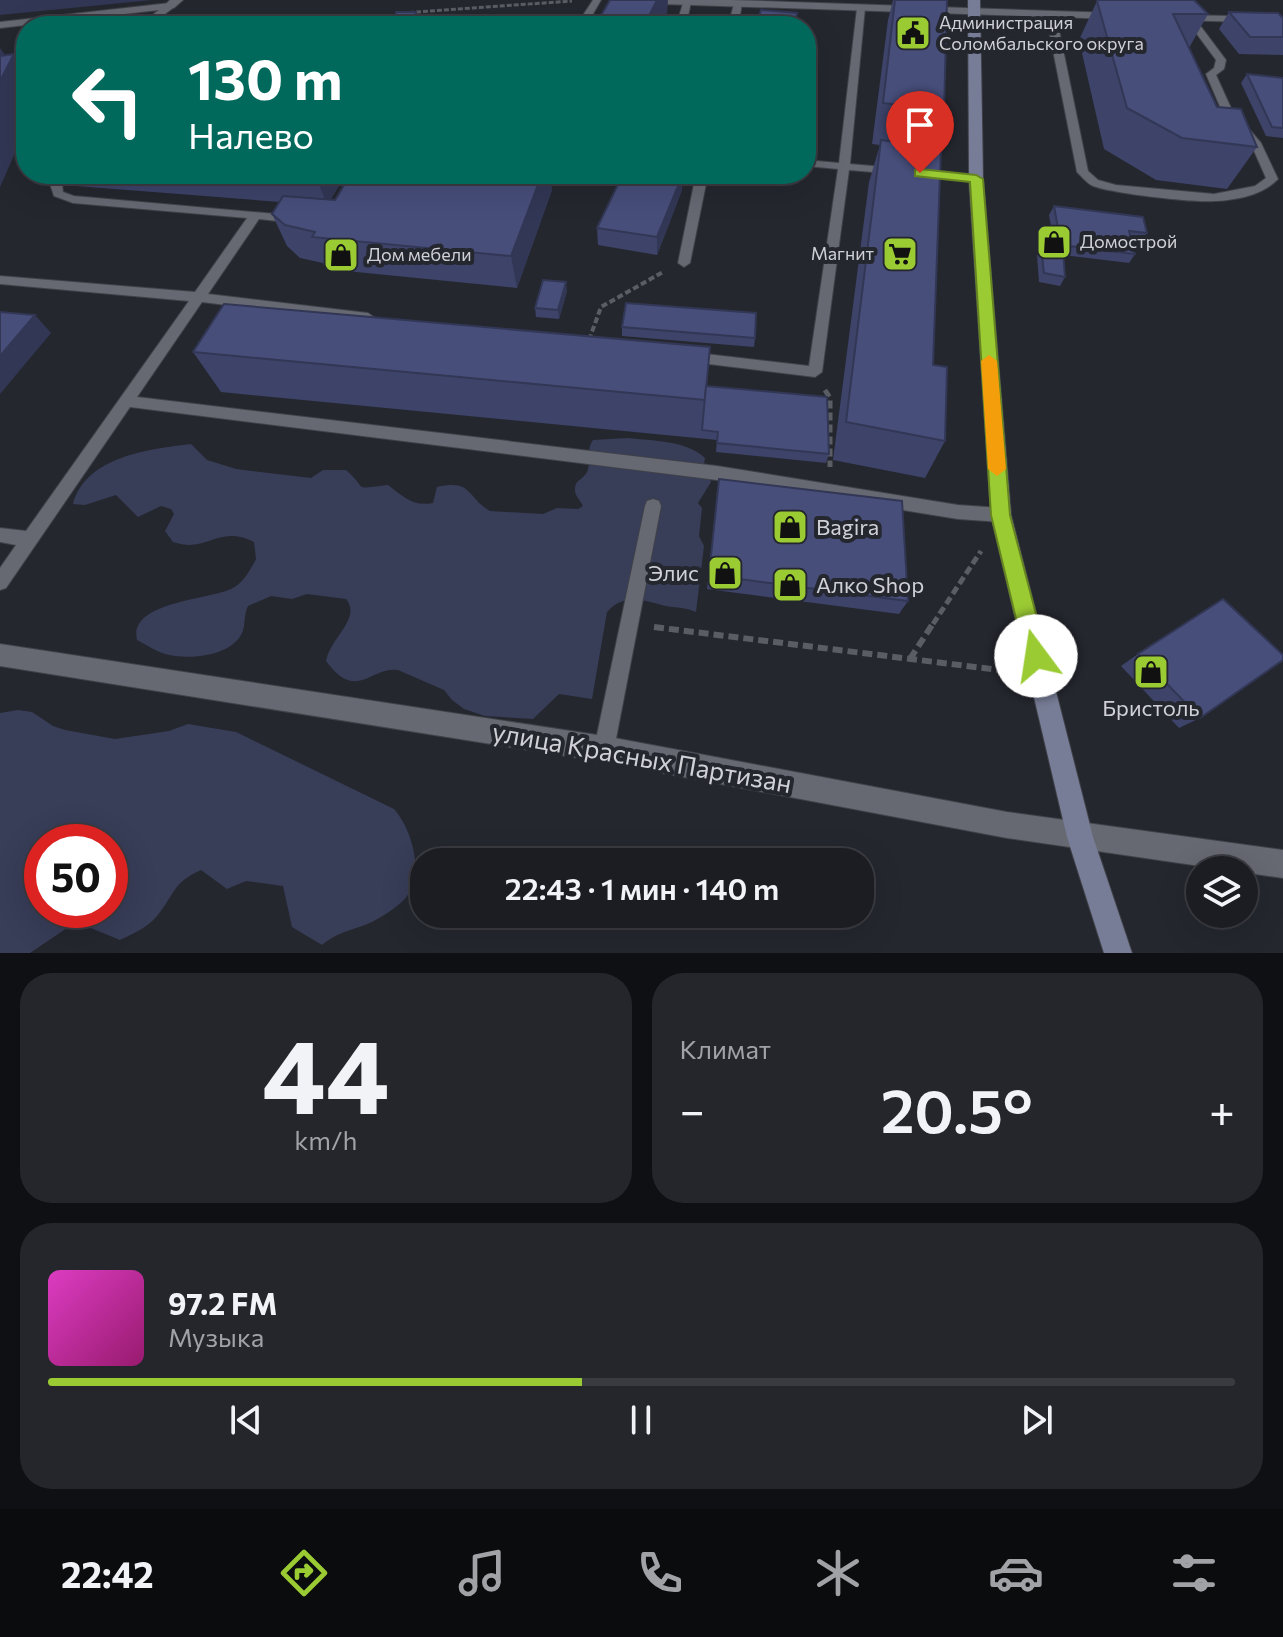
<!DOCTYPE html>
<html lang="ru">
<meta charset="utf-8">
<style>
body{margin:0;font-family:Commissioner,sans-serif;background:#25262b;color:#f1f3f6;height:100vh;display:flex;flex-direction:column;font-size:30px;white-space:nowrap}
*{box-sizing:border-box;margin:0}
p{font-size:26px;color:#a0a2a6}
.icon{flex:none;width:44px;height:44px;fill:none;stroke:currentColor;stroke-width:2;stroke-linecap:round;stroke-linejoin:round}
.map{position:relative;height:953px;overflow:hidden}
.sheet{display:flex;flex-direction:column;gap:20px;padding:20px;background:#0f1013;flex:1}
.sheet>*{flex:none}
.hud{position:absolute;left:16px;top:16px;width:800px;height:168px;border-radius:32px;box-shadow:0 8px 32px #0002,0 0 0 2px #3a3b41;background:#00695c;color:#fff;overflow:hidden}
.controls{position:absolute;left:1186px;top:856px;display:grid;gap:16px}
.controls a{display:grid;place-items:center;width:72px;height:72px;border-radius:50%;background:#1c1d23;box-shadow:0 8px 32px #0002,0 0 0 2px #3a3b41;font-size:40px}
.speed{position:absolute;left:24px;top:824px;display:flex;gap:16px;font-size:40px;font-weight:700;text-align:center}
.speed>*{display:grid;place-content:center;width:104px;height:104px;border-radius:50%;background:#1c1d23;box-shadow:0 8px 32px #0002,0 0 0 2px #3a3b41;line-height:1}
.speed .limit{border:12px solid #d22;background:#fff;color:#111}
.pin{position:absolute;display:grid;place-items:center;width:68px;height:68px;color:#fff;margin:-82px -34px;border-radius:50% 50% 50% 0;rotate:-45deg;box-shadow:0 0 8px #0007}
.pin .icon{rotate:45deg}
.me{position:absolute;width:88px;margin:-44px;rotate:346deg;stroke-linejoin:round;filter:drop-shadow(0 0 6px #0008)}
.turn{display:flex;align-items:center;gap:28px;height:168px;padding:0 40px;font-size:36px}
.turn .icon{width:104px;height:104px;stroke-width:2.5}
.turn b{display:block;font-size:56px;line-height:68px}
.big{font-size:60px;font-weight:600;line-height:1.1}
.sheet .card{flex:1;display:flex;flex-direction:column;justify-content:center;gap:12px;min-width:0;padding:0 28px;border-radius:32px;background:#25262b}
.sheet .dial{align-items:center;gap:0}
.dial b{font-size:104px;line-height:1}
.song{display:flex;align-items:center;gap:24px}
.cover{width:96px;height:96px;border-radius:12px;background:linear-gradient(135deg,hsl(310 70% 55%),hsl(320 70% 35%))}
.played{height:8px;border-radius:4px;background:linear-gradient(90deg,#9bcb33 45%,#3a3b41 45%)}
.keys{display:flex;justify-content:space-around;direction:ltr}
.heat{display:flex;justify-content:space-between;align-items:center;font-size:44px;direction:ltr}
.sheet .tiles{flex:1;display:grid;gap:20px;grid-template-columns:1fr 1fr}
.card:last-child{grid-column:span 2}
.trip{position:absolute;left:410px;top:848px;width:464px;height:80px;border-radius:32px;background:#1c1d23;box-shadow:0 8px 32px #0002,0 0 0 2px #3a3b41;font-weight:600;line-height:80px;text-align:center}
.tabs{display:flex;height:128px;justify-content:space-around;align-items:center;background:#0b0c0e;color:#a0a2a6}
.tabs .icon{width:56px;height:56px}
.tabs .active{color:#9bcb33}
.tabs b{font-size:36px;color:#f1f3f6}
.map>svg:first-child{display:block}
.green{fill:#383d58;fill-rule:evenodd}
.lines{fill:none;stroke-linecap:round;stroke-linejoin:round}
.service-casing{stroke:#404249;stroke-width:2}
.minor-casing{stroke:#404249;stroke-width:2}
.secondary-casing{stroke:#404249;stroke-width:2}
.path-far3{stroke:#5b5d64;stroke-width:3;stroke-dasharray:5 2;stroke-linecap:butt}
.path-far2{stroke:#5b5d64;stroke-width:4;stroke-dasharray:6 3;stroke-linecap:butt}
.path-far1{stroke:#5b5d64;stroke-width:5;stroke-dasharray:8 4;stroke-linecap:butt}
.path{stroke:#5b5d64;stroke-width:6;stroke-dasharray:10 5;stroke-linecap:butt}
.service{fill:#666872;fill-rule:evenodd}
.minor{fill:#666872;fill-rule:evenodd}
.secondary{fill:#787d97;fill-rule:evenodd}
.wall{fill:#3d4369}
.shaded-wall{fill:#323755}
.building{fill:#474e7a;stroke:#323755;stroke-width:2}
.route{fill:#9bcb33;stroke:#658421;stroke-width:2}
.slow{fill:#f59e0b}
.labels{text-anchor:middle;stroke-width:8;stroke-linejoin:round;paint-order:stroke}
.far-poi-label{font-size:18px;fill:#d0d1d6;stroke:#25272f;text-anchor:start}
.poi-label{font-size:22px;fill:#d0d1d6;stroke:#25272f;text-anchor:start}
.near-street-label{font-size:26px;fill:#d0d1d6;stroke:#25272f}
</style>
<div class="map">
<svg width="1283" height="953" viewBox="0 0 1283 953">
<rect width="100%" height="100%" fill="#25272f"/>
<g class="green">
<path d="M628 438C652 441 686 440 705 458L704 464 711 482 698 503 702 508 699 536 704 546 696 612C685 607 677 608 666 606 644 601 625 592 607 612L592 699 559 694 533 719 485 716 464 709 452 700 444 690 398 670C370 666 357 703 326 661 330 638 362 618 346 599L307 594 292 599 271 596 248 606C243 616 246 627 241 635 228 657 188 660 165 654 155 651 147 645 137 640 128 601 211 600 233 588 243 583 251 569 256 559L254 542C217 524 208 554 173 542L165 531 174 514 171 509 161 506 138 517 116 495 85 505 73 504C86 456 150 449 191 444L207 460 236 469 311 478 323 470H346C370 491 350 489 388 485 403 496 412 507 433 503L437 487C473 479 466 497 490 511L543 514 557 508 578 509 583 506C580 500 574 495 575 488 576 479 583 480 587 472 592 461 585 451 593 440Z"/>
<path d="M18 710 32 712 53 726 65 730 115 739 169 731 188 724 236 732 394 809C411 828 425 872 407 896 401 905 382 917 372 922 352 931 341 930 322 945L292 927 283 886 246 881 227 889 201 870C172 883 175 894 157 916 147 928 134 933 120 940L86 926 67 928 30 953H0V713ZM110 842V910H42V842Z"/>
</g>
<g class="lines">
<defs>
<g id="service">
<path d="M593 0H601L586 26H576Z"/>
<path d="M684 0 691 2 686 26H676Z"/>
<path d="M738 1 742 4 738 26H728L734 4Z"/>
<path d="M170 3 173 4V8L149 26H138L159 10 0 28V22Z"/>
<path d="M861 5 865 8 850 164 895 168 901 171 895 174 849 170 822 372 815 377 684 361 682 357 684 353 689 352 809 366 838 169 806 166V160L839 163 857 8Z"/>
<path d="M1051 12 1056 15 1088 171 1098 180 1116 185 1214 194 1255 186 1266 178 1251 144 1221 109 1206 74 1214 68 1216 60 1185 18 1190 15 1193 16 1226 60 1224 69 1216 75 1231 108 1261 143 1278 179C1263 195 1236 200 1215 201 1195 203 1107 193 1091 185 1086 182 1081 176 1077 172L1046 15Z"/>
<path d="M363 23H379L384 26H358Z"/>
<path d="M918 170 976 176 982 179 976 182 914 175 912 173Z"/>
<path d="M53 174H65L62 184 63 192 74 196 299 216V222L295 223 259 219 208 294 368 313 375 318 368 323 202 302 137 397 717 466 958 505 1001 508 1007 510 1009 515 1007 520 1001 522 958 519 717 480 130 407 6 588 0 590V568L16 545 0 542V528L26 531 189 301 0 284V276L195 292 247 218 73 203 54 196 50 184Z"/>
<path d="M488 174H517C511 179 494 179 488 174Z"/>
<path d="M696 174H708L690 263 684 267 678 263Z"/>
<path d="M653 499 659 501 661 506 614 749 611 756 604 759 597 756 594 749 645 506 647 501Z"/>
</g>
<g id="minor">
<path d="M170 0H183L174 8H166L164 6Z"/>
<path d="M624 0H731L1115 13 1121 16 1115 19 630 3Z"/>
<path d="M1179 15 1283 17V23L1175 20V16Z"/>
<path d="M0 644 604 736 1007 812 1283 850V878L1007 838 604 762 0 666Z"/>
</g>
<path id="secondary" d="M968 0H980L983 179 1011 515 1093 837 1132 953H1104L1067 837 991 515 969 179Z"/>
</defs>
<use href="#service" class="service-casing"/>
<use href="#minor" class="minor-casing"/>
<use href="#secondary" class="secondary-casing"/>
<g class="path-far3">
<path d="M402 13 572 1"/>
<path d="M214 26 345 17"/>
</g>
<path class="path-far2" d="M589 340 601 307 663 272"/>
<g class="path-far1">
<path d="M825 390 830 398V467"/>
<path d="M933 624 981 551"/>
</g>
<g class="path">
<path d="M654 627 999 670"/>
<path d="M910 659 934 622"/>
</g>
<use href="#service" class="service"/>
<use href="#minor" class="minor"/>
<use href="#secondary" class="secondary"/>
</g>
<g class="wall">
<path d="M893 0H947L944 111 932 147 933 365 945 441 925 478 833 460 869 182 880 145 872 144 888 20Z"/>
<path d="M1097 1 1208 14 1189 48 1217 107 1257 147 1227 189 1156 180 1104 149 1079 40Z"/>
<path d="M416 12 418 21 416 26H399L396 17Z"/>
<path d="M1229 12 1283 18V55L1239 54 1219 29Z"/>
<path d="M1247 74 1283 78V138L1266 136 1241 83Z"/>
<path d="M68 174H344L345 176 330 200H335L367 184 552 190 517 288 326 269 323 263 300 258 287 246 272 214 280 202 76 186Z"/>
<path d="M575 174H597L592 185 576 182Z"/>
<path d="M749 174H783L781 184 748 177Z"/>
<path d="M682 190 657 255 598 245 597 228Z"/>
<path d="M1054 206 1147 233 1141 242 1131 241 1135 254 1129 263 1063 255 1065 277 1060 286 1039 282 1037 256 1041 246 1055 249 1049 215Z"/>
<path d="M567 291 559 319 536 317 535 308Z"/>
<path d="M622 327 755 338 754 347 622 336Z"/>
<path d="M193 352 707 386 829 454 826 463 716 452 717 440 221 392Z"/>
<path d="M719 479 908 601 899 614 707 589Z"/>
<path d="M1138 654 1200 718 1179 728 1121 666Z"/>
</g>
<g class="shaded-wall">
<path d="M0 0H152L0 15Z"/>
<path d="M657 0H668L667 15 662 26H644Z"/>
<path d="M416 12 418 21 416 26 414 17Z"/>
<path d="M0 48 10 62 14 54 26 72V128L0 187Z"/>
<path d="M315 174H344L345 176 327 205Z"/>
<path d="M542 174H550L552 190 517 288 511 256Z"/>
<path d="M592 174H597L592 185Z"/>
<path d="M683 174 682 190 657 255V237Z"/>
<path d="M566 282 567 291 559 319 558 310Z"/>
<path d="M35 315 51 333 0 394V356Z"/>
</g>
<g class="building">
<path d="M610 0H657L644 26H595Z"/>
<path d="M895 0H947L944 111 883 103Z"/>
<path d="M1099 0H1194L1208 14H1173L1217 107 1241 109 1257 147 1182 138 1127 108 1097 1Z"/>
<path d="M761 10 797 13 794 26H756Z"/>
<path d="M396 12H416L414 17H396Z"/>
<path d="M1229 12 1278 13 1283 18V37H1250Z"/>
<path d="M355 16 356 26H308V21Z"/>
<path d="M14 54 0 81V56Z"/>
<path d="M1247 74 1283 78V128L1272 127Z"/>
<path d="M881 140 941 148 933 365 947 367 945 441 846 422Z"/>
<path d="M373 174H460L508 178 510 174H542L511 256 312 237 315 232 285 225 272 214 283 196 335 200 346 182 367 184Z"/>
<path d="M623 174H683L657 237 597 228Z"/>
<path d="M1054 206 1143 217 1147 233 1129 231 1135 254 1061 245Z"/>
<path d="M1041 246 1063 250 1065 277 1044 273Z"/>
<path d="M543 280 566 282 558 310 535 308Z"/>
<path d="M626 303 756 313 755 338 622 327Z"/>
<path d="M224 304 710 347 705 400 193 352Z"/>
<path d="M0 312 35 315 0 356Z"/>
<path d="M706 386 827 397 829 454 717 443 718 432 702 430Z"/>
<path d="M719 479 902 501 908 601 709 575Z"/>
<path d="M1223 599 1283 655V660L1200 718 1138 654Z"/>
</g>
<path class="route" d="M920 169 976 175 983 179 1010 515 1047 656 1044 663 1036 666 1028 663 1025 656 991 515 970 182 915 176V170Z"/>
<path class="slow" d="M989 355 997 361 1006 469 997 476 988 469 981 361Z"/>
<defs>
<symbol id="civic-square" viewBox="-11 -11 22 22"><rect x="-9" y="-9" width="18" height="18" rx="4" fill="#9bcb33" stroke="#25272f"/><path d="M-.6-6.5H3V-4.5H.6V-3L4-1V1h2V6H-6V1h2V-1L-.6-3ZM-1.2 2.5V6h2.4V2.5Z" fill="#111"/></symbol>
<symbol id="shop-square" viewBox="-11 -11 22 22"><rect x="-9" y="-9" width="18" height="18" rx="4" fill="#9bcb33" stroke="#25272f"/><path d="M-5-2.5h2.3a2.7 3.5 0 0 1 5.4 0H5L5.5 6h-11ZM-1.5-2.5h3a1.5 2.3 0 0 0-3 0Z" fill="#111"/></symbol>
<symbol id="supermarket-square" viewBox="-11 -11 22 22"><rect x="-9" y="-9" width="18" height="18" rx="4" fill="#9bcb33" stroke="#25272f"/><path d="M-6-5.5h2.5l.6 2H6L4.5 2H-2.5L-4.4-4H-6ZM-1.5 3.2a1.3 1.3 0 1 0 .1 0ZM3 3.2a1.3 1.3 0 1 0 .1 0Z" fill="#111"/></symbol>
</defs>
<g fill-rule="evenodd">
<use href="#civic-square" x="893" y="13" width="40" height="40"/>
<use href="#shop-square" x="1034" y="222" width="40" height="40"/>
<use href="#supermarket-square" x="880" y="234" width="40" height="40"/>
<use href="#shop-square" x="321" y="235" width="40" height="40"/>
<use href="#shop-square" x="770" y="507" width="40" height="40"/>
<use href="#shop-square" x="705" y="553" width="40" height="40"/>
<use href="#shop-square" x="770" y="565" width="40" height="40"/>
<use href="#shop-square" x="1131" y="652" width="40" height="40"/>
</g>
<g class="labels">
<g class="far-poi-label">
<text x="939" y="29">Администрация<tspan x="939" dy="21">Соломбальского округа</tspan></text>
<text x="1080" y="248">Домострой</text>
<text x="874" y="260" text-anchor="end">Магнит</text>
<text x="367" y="261">Дом мебели</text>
</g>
<g class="poi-label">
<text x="816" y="535">Bagira</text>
<text x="699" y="581" text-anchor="end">Элис</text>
<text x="816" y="593">Алко Shop</text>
<text x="1151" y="716" text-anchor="middle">Бристоль</text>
</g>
<g class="near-street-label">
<text transform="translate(642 758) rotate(10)" y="9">улица Красных Партизан</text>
</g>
</g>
</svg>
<div class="controls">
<a><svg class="icon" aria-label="layers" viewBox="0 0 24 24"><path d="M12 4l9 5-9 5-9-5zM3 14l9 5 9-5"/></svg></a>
</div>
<div class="speed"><div class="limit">50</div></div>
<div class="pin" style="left:920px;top:173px;background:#d93025"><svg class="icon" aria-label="arrive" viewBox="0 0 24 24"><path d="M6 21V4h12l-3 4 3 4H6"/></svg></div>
<svg class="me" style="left:1036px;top:656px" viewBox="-20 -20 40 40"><circle r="19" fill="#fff"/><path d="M0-13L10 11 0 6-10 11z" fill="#9bcb33"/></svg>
<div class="trip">22:43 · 1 мин · 140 m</div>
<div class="hud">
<div class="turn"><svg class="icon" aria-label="left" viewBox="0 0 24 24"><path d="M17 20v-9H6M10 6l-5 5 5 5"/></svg><div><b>130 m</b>Налево</div></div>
</div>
</div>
<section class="sheet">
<div class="tiles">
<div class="card dial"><b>44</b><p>km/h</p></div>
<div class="card"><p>Климат</p>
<div class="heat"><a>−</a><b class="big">20.5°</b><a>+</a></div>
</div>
<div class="card">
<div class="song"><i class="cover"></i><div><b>97.2 FM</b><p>Музыка</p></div></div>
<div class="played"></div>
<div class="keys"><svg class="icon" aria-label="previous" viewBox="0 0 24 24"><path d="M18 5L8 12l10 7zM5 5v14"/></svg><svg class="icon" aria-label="pause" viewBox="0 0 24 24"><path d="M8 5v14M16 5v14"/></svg><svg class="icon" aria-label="next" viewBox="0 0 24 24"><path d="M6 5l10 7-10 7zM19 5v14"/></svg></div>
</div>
</div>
</section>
<nav class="tabs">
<b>22:42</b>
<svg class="icon active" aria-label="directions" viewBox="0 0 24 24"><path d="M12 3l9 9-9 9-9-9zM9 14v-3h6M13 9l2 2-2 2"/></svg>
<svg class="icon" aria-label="music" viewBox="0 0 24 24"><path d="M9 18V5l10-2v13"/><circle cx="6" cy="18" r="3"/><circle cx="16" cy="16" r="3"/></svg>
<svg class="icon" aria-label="phone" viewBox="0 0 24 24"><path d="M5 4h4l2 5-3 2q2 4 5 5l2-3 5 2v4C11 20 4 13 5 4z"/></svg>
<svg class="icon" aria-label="climate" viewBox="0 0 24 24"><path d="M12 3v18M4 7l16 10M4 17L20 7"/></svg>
<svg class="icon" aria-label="car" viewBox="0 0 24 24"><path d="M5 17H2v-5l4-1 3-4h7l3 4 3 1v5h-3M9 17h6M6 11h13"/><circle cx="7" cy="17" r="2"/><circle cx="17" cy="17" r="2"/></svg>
<svg class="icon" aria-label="filters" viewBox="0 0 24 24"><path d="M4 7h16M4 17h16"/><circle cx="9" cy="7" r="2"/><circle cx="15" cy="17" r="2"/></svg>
</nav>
